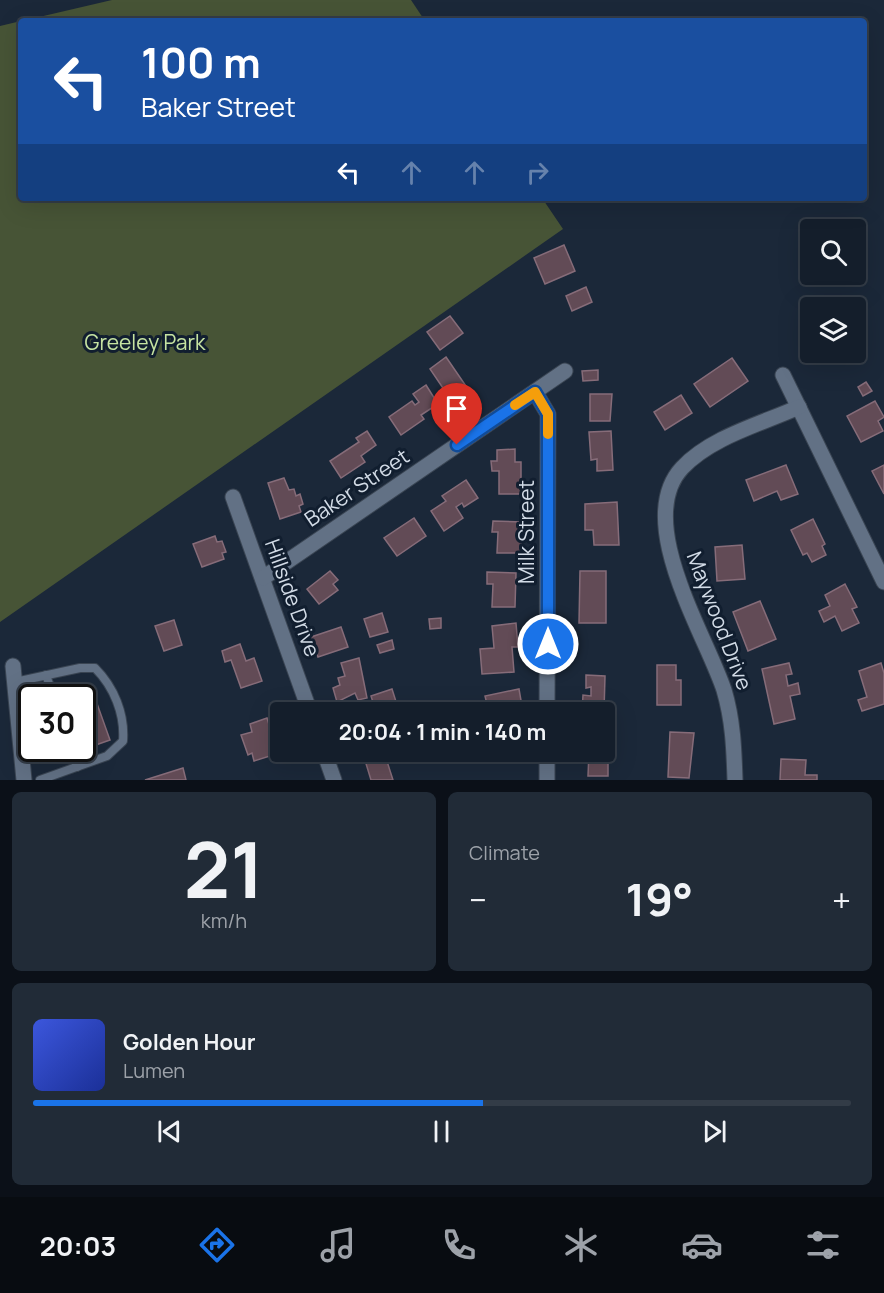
<!DOCTYPE html>
<meta charset="utf-8">
<style>
body{margin:0;font-family:Manrope,sans-serif;background:#212b37;color:#f1f3f6;height:100vh;display:flex;flex-direction:column;font-size:22px;white-space:nowrap}
*{box-sizing:border-box;margin:0}
p{font-size:20px;color:#9da2a9}
.icon{flex:none;width:33px;height:33px;fill:none;stroke:currentColor;stroke-width:2;stroke-linecap:round;stroke-linejoin:round}
.map{position:relative;height:780px;overflow:hidden}
.sheet{display:flex;flex-direction:column;gap:12px;padding:12px;background:#0b1018;flex:1}
.sheet>*{flex:none}
.top-card{position:absolute;left:18px;top:18px;width:849px;height:183px;border-radius:6px;box-shadow:0 6px 24px #0002,0 0 0 2px #333c47;background:#1a4fa0;color:#fff;overflow:hidden}
.fabs{position:absolute;left:800px;top:219px;display:grid;gap:12px}
.fabs a{display:grid;place-items:center;width:66px;height:66px;border-radius:6px;background:#141e2b;box-shadow:0 6px 24px #0002,0 0 0 2px #333c47;font-size:30px}
.speed{position:absolute;left:18px;top:684px;display:flex;gap:12px;font-size:30px;font-weight:700;text-align:center}
.speed>*{display:grid;place-content:center;width:78px;height:78px;border-radius:50%;background:#141e2b;box-shadow:0 6px 24px #0002,0 0 0 2px #333c47;line-height:1}
.speed .limit{border:3px solid #111;border-radius:9px;background:#fff;color:#111}
.pin{position:absolute;display:grid;place-items:center;width:51px;height:51px;color:#fff;margin:-62px -26px;border-radius:50% 50% 50% 0;rotate:-45deg;box-shadow:0 0 6px #0007}
.pin .icon{rotate:45deg}
.me{position:absolute;width:66px;margin:-33px;rotate:0deg;stroke-linejoin:round;filter:drop-shadow(0 0 4px #0008)}
.turn{display:flex;align-items:center;gap:21px;height:126px;padding:0 24px;font-size:27px}
.turn .icon{width:78px;height:78px;stroke-width:2.5}
.turn b{display:block;font-size:42px;line-height:51px}
.lanes{display:flex;align-items:center;height:57px;padding:0 24px;background:#0003;justify-content:center;gap:30px;direction:ltr}
.lanes .off{opacity:.35}
.big{font-size:45px;font-weight:700;line-height:1.1}
.sheet .tile{flex:1;display:flex;flex-direction:column;justify-content:center;gap:9px;min-width:0;padding:0 21px;border-radius:9px;background:#212b37}
.sheet .dial{align-items:center;gap:0}
.dial b{font-size:78px;line-height:1}
.song{display:flex;align-items:center;gap:18px}
.cover{width:72px;height:72px;border-radius:9px;background:linear-gradient(135deg,hsl(230 70% 55%),hsl(230 70% 35%))}
.played{height:6px;border-radius:3px;background:linear-gradient(90deg,#1a73e8 55%,#333c47 55%)}
.keys{display:flex;justify-content:space-around;direction:ltr}
.heat{display:flex;justify-content:space-between;align-items:center;font-size:33px;direction:ltr}
.sheet .tiles{flex:1;display:grid;gap:12px;grid-template-columns:1fr 1fr}
.tile:last-child{grid-column:span 2}
.trip{position:absolute;left:270px;top:702px;width:345px;height:60px;border-radius:6px;background:#141e2b;box-shadow:0 6px 24px #0002,0 0 0 2px #333c47;font-weight:700;line-height:60px;text-align:center}
.tab-bar{display:flex;height:96px;justify-content:space-around;align-items:center;background:#080c11;color:#9da2a9}
.tab-bar .icon{width:42px;height:42px}
.tab-bar .current{color:#1a73e8}
.tab-bar b{font-size:27px;color:#f1f3f6}
.map>svg:first-child{display:block}
.green{fill:#475436}
.building{fill:#624b56;stroke:#866c79;stroke-width:1.5}
.lines{fill:none;stroke-linecap:round;stroke-linejoin:round}
.lane-casing{stroke:#3a4553;stroke-width:10}
.street-casing{stroke:#3a4553;stroke-width:17}
.lane{stroke:#627185;stroke-width:8}
.street{stroke:#627185;stroke-width:15}
.route-casing{stroke:#114b97;stroke-width:15}
.route{stroke:#1a73e8;stroke-width:10}
.slow{stroke:#f59e0b;stroke-width:10}
.labels{text-anchor:middle;stroke-width:6;stroke-linejoin:round;paint-order:stroke}
.park-label{font-size:21px;fill:#c6e3a1;stroke:#111e2f}
.street-label{font-size:21px;fill:#d2dbe6;stroke:#111e2f}
</style>
<div class="map">
<svg width="884" height="780" viewBox="0 0 884 780">
<rect width="100%" height="100%" fill="#1b2839"/>
<g class="green">
<path d="M112 0H411L425 21H22Z"/>
<path d="M21 21V198H542L563 229 0 622V26Z"/>
</g>
<g class="building">
<path d="M564 245 575 271 545 284 534 258Z"/>
<path d="M586 287 592 302 572 311 566 296Z"/>
<path d="M450 316 463 333 440 350 427 332Z"/>
<path d="M446 357 468 389 451 400 430 369Z"/>
<path d="M732 358 748 381 710 407 694 384Z"/>
<path d="M598 370V380L583 381 582 371Z"/>
<path d="M866 382 872 391 863 396 858 387Z"/>
<path d="M426 385 438 404 421 415 424 419 401 435 389 417 412 401 415 405 419 402 413 394Z"/>
<path d="M590 394H612L610 421H590Z"/>
<path d="M681 395 692 413 665 430 654 412Z"/>
<path d="M875 401 884 417 878 421 883 431 861 442 847 416Z"/>
<path d="M367 431 376 445 361 456 365 462 341 478 330 461 359 442 356 438Z"/>
<path d="M611 431 613 470 597 471V459L591 460 589 432Z"/>
<path d="M515 449V462H521V494H499V471H492L491 461H497V450Z"/>
<path d="M786 465 798 494 781 500 777 491 754 501 746 480Z"/>
<path d="M884 465V494L872 471Z"/>
<path d="M284 478 289 490 294 489 296 496 300 494 303 504 299 506 301 512 280 519 268 483Z"/>
<path d="M466 480 478 498 464 507 462 503 456 507 463 518 444 531 431 511 446 501 442 496Z"/>
<path d="M617 502 619 545H594L593 530H585V504Z"/>
<path d="M414 518 426 536 397 556 384 538Z"/>
<path d="M813 519 825 544 822 546 826 555 812 562 807 553 803 555 791 530Z"/>
<path d="M493 521 522 522 521 553H497L498 532H492Z"/>
<path d="M215 536 217 542 222 541 226 552 222 553 224 559 202 567 193 544Z"/>
<path d="M742 545 745 579 717 581 715 547Z"/>
<path d="M330 571 338 580 333 584 338 590 319 604 307 589Z"/>
<path d="M580 571H606V623H579Z"/>
<path d="M487 572 516 573 515 607H492L493 584H487Z"/>
<path d="M845 584 857 607 852 609 859 623 842 631 835 616 824 622 819 611 830 606 825 595Z"/>
<path d="M760 601 776 639 748 651 733 612Z"/>
<path d="M382 613 388 632 370 637 364 619Z"/>
<path d="M441 618V628L430 629 429 619Z"/>
<path d="M174 620 182 645 164 651 155 626Z"/>
<path d="M516 623 518 647H512L514 672 482 674 480 649 494 648 492 626Z"/>
<path d="M341 627 348 647 318 657 311 637Z"/>
<path d="M392 640 394 649 380 653 377 645Z"/>
<path d="M240 644 246 661 254 658 262 681 241 688 231 660 225 662 222 651Z"/>
<path d="M359 658 367 698 358 700 355 693 337 702 333 688 340 685 338 678 345 676 341 663Z"/>
<path d="M789 663 792 674 786 675 788 686 798 683 800 694 790 696 795 719 774 724 762 669Z"/>
<path d="M881 663 884 673V704L862 711 858 700 867 697 859 671Z"/>
<path d="M657 665H676V680H681V705H657Z"/>
<path d="M586 675 605 676 604 712H582L583 695 591 696V687L586 688Z"/>
<path d="M90 684 110 740 90 747 82 727V698H66L64 693Z"/>
<path d="M392 689 398 708 376 712 371 696Z"/>
<path d="M519 689 523 712H489L485 696Z"/>
<path d="M267 718 274 741 270 743 273 755 254 761 252 753 248 755 241 735 252 732 250 724Z"/>
<path d="M670 732 694 733 689 778 668 777Z"/>
<path d="M604 741H608V776H588L589 752H604Z"/>
<path d="M369 752H384L393 780H371L364 757 370 755Z"/>
<path d="M781 759 806 760 805 775H817V780H780Z"/>
<path d="M183 768 186 780H145Z"/>
</g>
<g class="lines">
<defs>
<g id="lane">
<path d="M46 675 54 698"/>
<path d="M15 682 80 668H95C114 687 125 714 123 741L107 756 40 780"/>
<path d="M71 748 77 767"/>
</g>
<g id="street">
<path d="M783 375 884 582"/>
<path d="M535 392 548 414 547 712"/>
<path d="M233 497 310 712"/>
<path d="M263 578 565 371"/>
<path d="M13 666 24 780"/>
<path d="M324 752 334 780"/>
<path d="M547 780V752"/>
<path d="M735 780C734 749 733 720 724 690 706 635 633 521 682 468 711 437 761 424 799 407"/>
</g>
</defs>
<use href="#lane" class="lane-casing"/>
<use href="#street" class="street-casing"/>
<use href="#lane" class="lane"/>
<use href="#street" class="street"/>
</g>
<g class="lines">
<defs>
<path id="route" d="M457 445 535 392 548 414V644"/>
</defs>
<use href="#route" class="route-casing"/>
<use href="#route" class="route"/>
<path class="slow" d="M515 405 535 392 548 414V434"/>
</g>
<g class="labels">
<g class="park-label">
<text x="145" y="350">Greeley Park</text>
</g>
<g class="street-label">
<text transform="translate(357 488) rotate(-34)" y="7">Baker Street</text>
<text transform="translate(527 532) rotate(-90)" y="7">Milk Street</text>
<text transform="translate(292 598) rotate(70)" y="7">Hillside Drive</text>
<text transform="translate(719 621) rotate(69)" y="7">Maywood Drive</text>
</g>
</g>
</svg>
<div class="fabs">
<a><svg class="icon" aria-label="search" viewBox="0 0 24 24"><circle cx="10" cy="10" r="6"/><path d="M15 15l6 6"/></svg></a>
<a><svg class="icon" aria-label="layers" viewBox="0 0 24 24"><path d="M12 4l9 5-9 5-9-5zM3 14l9 5 9-5"/></svg></a>
</div>
<div class="speed"><div class="limit">30</div></div>
<div class="pin" style="left:457px;top:445px;background:#d93025"><svg class="icon" aria-label="arrive" viewBox="0 0 24 24"><path d="M6 21V4h12l-3 4 3 4H6"/></svg></div>
<svg class="me" style="left:548px;top:644px" viewBox="-20 -20 40 40"><circle r="17" fill="#1a73e8" stroke="#fff" stroke-width="3"/><path d="M0-11L8 9 0 5-8 9z" fill="#fff"/></svg>
<div class="trip">20:04 · 1 min · 140 m</div>
<div class="top-card">
<div class="turn"><svg class="icon" aria-label="left" viewBox="0 0 24 24"><path d="M17 20v-9H6M10 6l-5 5 5 5"/></svg><div><b>100 m</b>Baker Street</div></div>
<div class="lanes"><svg class="icon" aria-label="left" viewBox="0 0 24 24"><path d="M17 20v-9H6M10 6l-5 5 5 5"/></svg><svg class="icon off" aria-label="ahead" viewBox="0 0 24 24"><path d="M12 20V5M6 11l6-6 6 6"/></svg><svg class="icon off" aria-label="ahead" viewBox="0 0 24 24"><path d="M12 20V5M6 11l6-6 6 6"/></svg><svg class="icon off" aria-label="right" viewBox="0 0 24 24"><path d="M7 20v-9h11M14 6l5 5-5 5"/></svg></div>
</div>
</div>
<section class="sheet">
<div class="tiles">
<div class="tile dial"><b>21</b><p>km/h</p></div>
<div class="tile"><p>Climate</p>
<div class="heat"><a>−</a><b class="big">19°</b><a>+</a></div>
</div>
<div class="tile">
<div class="song"><i class="cover"></i><div><b>Golden Hour</b><p>Lumen</p></div></div>
<div class="played"></div>
<div class="keys"><svg class="icon" aria-label="previous" viewBox="0 0 24 24"><path d="M18 5L8 12l10 7zM5 5v14"/></svg><svg class="icon" aria-label="pause" viewBox="0 0 24 24"><path d="M8 5v14M16 5v14"/></svg><svg class="icon" aria-label="next" viewBox="0 0 24 24"><path d="M6 5l10 7-10 7zM19 5v14"/></svg></div>
</div>
</div>
</section>
<nav class="tab-bar">
<b>20:03</b>
<svg class="icon current" aria-label="directions" viewBox="0 0 24 24"><path d="M12 3l9 9-9 9-9-9zM9 14v-3h6M13 9l2 2-2 2"/></svg>
<svg class="icon" aria-label="music" viewBox="0 0 24 24"><path d="M9 18V5l10-2v13"/><circle cx="6" cy="18" r="3"/><circle cx="16" cy="16" r="3"/></svg>
<svg class="icon" aria-label="phone" viewBox="0 0 24 24"><path d="M5 4h4l2 5-3 2q2 4 5 5l2-3 5 2v4C11 20 4 13 5 4z"/></svg>
<svg class="icon" aria-label="climate" viewBox="0 0 24 24"><path d="M12 3v18M4 7l16 10M4 17L20 7"/></svg>
<svg class="icon" aria-label="car" viewBox="0 0 24 24"><path d="M5 17H2v-5l4-1 3-4h7l3 4 3 1v5h-3M9 17h6M6 11h13"/><circle cx="7" cy="17" r="2"/><circle cx="17" cy="17" r="2"/></svg>
<svg class="icon" aria-label="filters" viewBox="0 0 24 24"><path d="M4 7h16M4 17h16"/><circle cx="9" cy="7" r="2"/><circle cx="15" cy="17" r="2"/></svg>
</nav>
